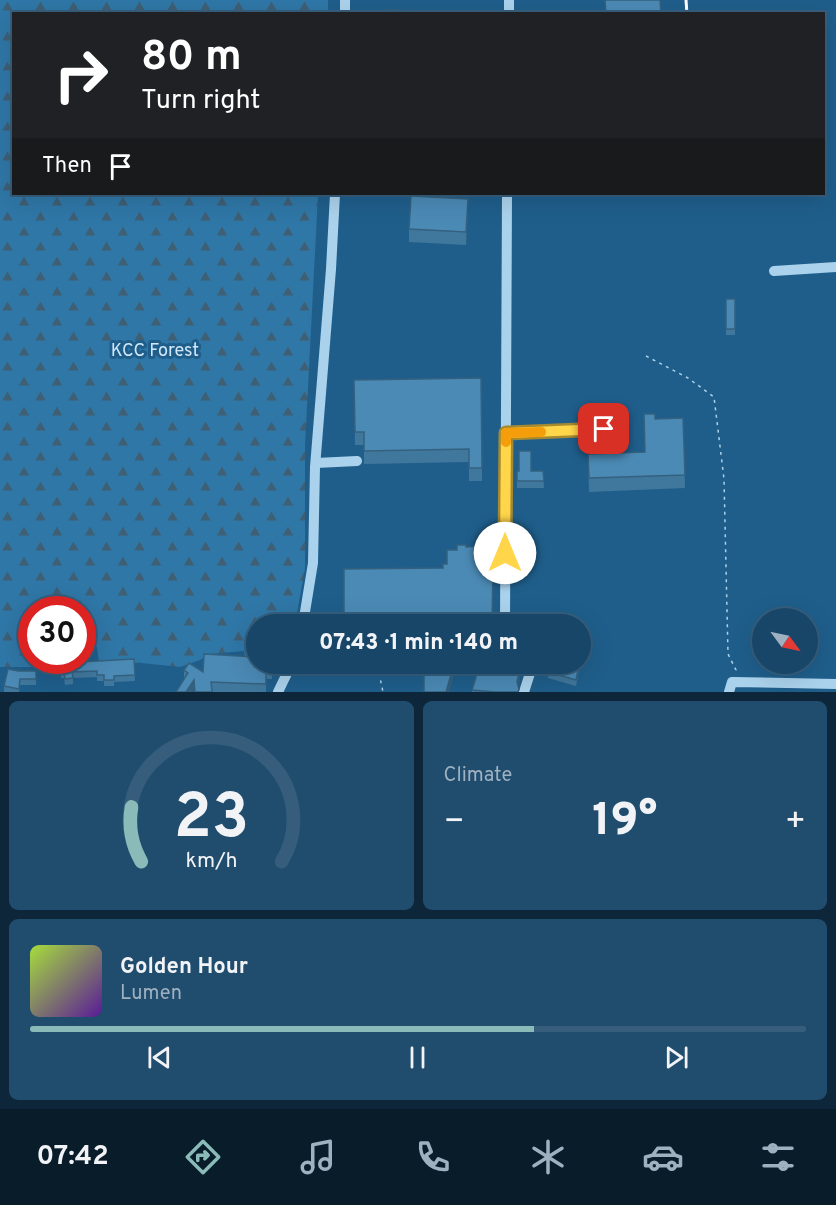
<!DOCTYPE html>
<meta charset="utf-8">
<style>
body{margin:0;font-family:Overpass,sans-serif;background:#204d6e;color:#f1f3f6;height:100vh;display:flex;flex-direction:column;font-size:22px;white-space:nowrap}
*{box-sizing:border-box;margin:0}
p{font-size:20px;color:#9eb1c0}
.icon{flex:none;width:33px;height:33px;fill:none;stroke:currentColor;stroke-width:2;stroke-linecap:round;stroke-linejoin:round}
.map{position:relative;height:692px;overflow:hidden}
.side{display:flex;flex-direction:column;gap:9px;padding:9px;background:#0d2639;flex:1}
.side>*{flex:none}
.guide{position:absolute;left:12px;top:12px;width:813px;height:183px;border-radius:0px;box-shadow:0 6px 24px #0002,0 0 0 2px #365e7c;background:#202124;color:#fff;overflow:hidden}
.needle{width:39px;rotate:123deg}
.buttons{position:absolute;left:752px;top:608px;display:grid;gap:12px}
.buttons a{display:grid;place-items:center;width:66px;height:66px;border-radius:50%;background:#174668;box-shadow:0 6px 24px #0002,0 0 0 2px #365e7c;font-size:30px}
.speed{position:absolute;left:18px;top:596px;display:flex;gap:12px;font-size:30px;font-weight:700;text-align:center}
.speed>*{display:grid;place-content:center;width:78px;height:78px;border-radius:50%;background:#174668;box-shadow:0 6px 24px #0002,0 0 0 2px #365e7c;line-height:1}
.speed .limit{border:9px solid #d22;background:#fff;color:#111}
.pin{position:absolute;display:grid;place-items:center;width:51px;height:51px;color:#fff;margin:-26px;border-radius:12px;box-shadow:0 3px 9px #0006}
.me{position:absolute;width:66px;margin:-33px;rotate:0deg;stroke-linejoin:round;filter:drop-shadow(0 0 4px #0008)}
.turn{display:flex;align-items:center;gap:21px;height:126px;padding:0 30px;font-size:27px}
.turn .icon{width:78px;height:78px;stroke-width:2.5}
.turn b{display:block;font-size:42px;line-height:51px}
.then{display:flex;align-items:center;height:57px;padding:0 30px;background:#0003;gap:12px;font-size:22px}
.big{font-size:45px;font-weight:800;line-height:1.1}
.side .widget{flex:1;display:flex;flex-direction:column;justify-content:center;gap:9px;min-width:0;padding:0 21px;border-radius:9px;background:#204d6e}
.side .dial{align-items:center;gap:0}
.dial svg{height:156px;overflow:visible;fill:none;stroke:#365e7c;stroke-width:7;stroke-linecap:round;text-anchor:middle}
.dial text{fill:#f1f3f6;stroke:none}
.song{display:flex;align-items:center;gap:18px}
.cover{width:72px;height:72px;border-radius:9px;background:linear-gradient(135deg,hsl(80 70% 55%),hsl(270 70% 35%))}
.played{height:6px;border-radius:3px;background:linear-gradient(90deg,#8bbbb9 65%,#365e7c 65%)}
.keys{display:flex;justify-content:space-around;direction:ltr}
.heat{display:flex;justify-content:space-between;align-items:center;font-size:33px;direction:ltr}
.side .tiles{flex:1;display:grid;gap:9px;grid-template-columns:1fr 1fr}
.widget:last-child{grid-column:span 2}
.trip{position:absolute;left:246px;top:614px;width:345px;height:60px;border-radius:30px;background:#174668;box-shadow:0 6px 24px #0002,0 0 0 2px #365e7c;font-weight:800;line-height:60px;text-align:center}
.tabs{display:flex;height:96px;justify-content:space-around;align-items:center;background:#091c2a;color:#9eb1c0}
.tabs .icon{width:42px;height:42px}
.tabs .selected{color:#8bbbb9}
.tabs b{font-size:27px;color:#f1f3f6}
.map>svg:first-child{display:block}
.forest{fill:url(#forest-firs)}
.lines{fill:none;stroke-linecap:round;stroke-linejoin:round}
.path{stroke:#abd2ec;stroke-width:1.5;stroke-dasharray:3 4.5;stroke-linecap:butt}
.minor{stroke:#abd2ec;stroke-width:10}
.rail{stroke:#fff;stroke-width:3;stroke-dasharray:10 4.5;stroke-linecap:butt}
.wall{fill:#40779c}
.shaded-wall{fill:#34617f}
.building{fill:#4b8ab5;stroke:#34617f;stroke-width:1.5}
.route-casing{stroke:#a68a30;stroke-width:15}
.route{stroke:#ffd54a;stroke-width:10}
.slow{stroke:#f59e0b;stroke-width:10}
.labels{text-anchor:middle;stroke-width:6;stroke-linejoin:round;paint-order:stroke}
.park-label{font-size:18px;fill:#d0e8f9;stroke:#1f5e8b}
</style>
<div class="map">
<svg width="836" height="692" viewBox="0 0 836 692">
<defs>
<pattern id="forest-firs" width="22" height="20" patternUnits="userSpaceOnUse" patternTransform="scale(1.5)"><rect width="22" height="20" fill="#2f77a7"/><path d="M5 1l3.5 6h-7zM16 11l3.5 6h-7z" fill="#3f5f75"/></pattern>
</defs>
<rect width="100%" height="100%" fill="#1f5e8b"/>
<path class="forest" d="M0 0H328V14H14V194H318L305 445V568L295 624H256V661L245 660 244 651 209 654 200 660 180 667 142 663 99 662 97 647 83 644 82 609H32V660H70L58 671 33 667H0Z"/>
<g class="lines">
<g class="path">
<path d="M646 356 688 378 714 397 724 479 728 654 736 670 735 673"/>
<path d="M379 673 383 692"/>
</g>
<g class="minor">
<path d="M345 14V0"/>
<path d="M509 14V0"/>
<path d="M774 271 836 267"/>
<path d="M506 433 604 429"/>
<path d="M316 463 357 461"/>
<path d="M303 624 313 563 315 467 331 269 335 194"/>
<path d="M505 624 507 194"/>
<path d="M380 663 490 669"/>
<path d="M505 663V669L531 670 524 692"/>
<path d="M278 692 292 663"/>
<path d="M729 692 732 682 836 684"/>
</g>
<path class="rail" d="M686 0 687 14"/>
</g>
<g class="wall">
<path d="M468 213 466 245 409 242V229Z"/>
<rect x="726" y="299" width="9" height="36"/>
<path d="M481 378 482 481H469V462L364 464V445H355L354 380Z"/>
<path d="M683 418 685 488 589 492 588 454 644 452 655 419Z"/>
<path d="M517 471H543L544 488H517Z"/>
<path d="M466 547 481 564 492 624H344L443 568 447 564 457 550Z"/>
<path d="M134 659 135 681 114 682V686H104V681H97V677L73 678V684L65 685 64 678H61V665Z"/>
<path d="M272 663V679H266V692H194V689L184 678V670L203 672Z"/>
<path d="M579 670 576 686 548 678V672Z"/>
<path d="M18 671H36V685H20L19 692H4V686Z"/>
<path d="M520 679 518 686 519 692H472V690Z"/>
</g>
<g class="shaded-wall">
<path d="M468 199V213L466 245V232Z"/>
<path d="M454 664V674L449 692H446Z"/>
<path d="M520 670V679L517 690V682Z"/>
<path d="M194 680V689L192 692H186Z"/>
</g>
<g class="building">
<path d="M605 0H660L661 14H606Z"/>
<rect x="387" y="10" width="15" height="4"/>
<path d="M411 196 468 199 466 232 409 229Z"/>
<rect x="726" y="299" width="9" height="30"/>
<path d="M481 378 482 468H469V449L364 451V432H355L354 380Z"/>
<path d="M644 414H655V419L683 418 685 475 589 478 588 454 645 452Z"/>
<path d="M519 451H531V471H543L544 481H517V471H519Z"/>
<path d="M457 545H466V547L480 546 481 564H493L492 624H483V614L450 615V624H344V569L443 568V564H447V550H457Z"/>
<path d="M204 654 256 657V663H272V670H266V684L211 682 212 692H195L194 680 186 692H176L188 673 184 670 189 663 203 672Z"/>
<path d="M134 659 135 675 114 676V680H104V675H97V671L72 672 73 678 65 679 64 672H61V665L80 664V662Z"/>
<path d="M424 663 454 664 446 692H424Z"/>
<path d="M551 663 569 668 570 663 579 665 576 680 548 672Z"/>
<path d="M477 667 520 670 517 682 519 689 518 692H496L472 690 476 677Z"/>
<path d="M8 669 18 671H36V679H20L19 689 4 686Z"/>
</g>
<g class="lines">
<defs>
<path id="route" d="M505 553 506 433 604 429"/>
</defs>
<use href="#route" class="route-casing"/>
<use href="#route" class="route"/>
<path class="slow" d="M506 442V433L541 432"/>
</g>
<g class="labels">
<g class="park-label">
<text x="155" y="356">KCC Forest</text>
</g>
</g>
</svg>
<div class="buttons">
<a><svg class="needle" viewBox="-14 -14 28 28"><path d="M0-13l5 13h-10z" fill="#e53935"/><path d="M0 13l5-13h-10z" fill="#9eb1c0"/></svg></a>
</div>
<div class="speed"><div class="limit">30</div></div>
<div class="pin" style="left:604px;top:429px;background:#d93025"><svg class="icon" aria-label="arrive" viewBox="0 0 24 24"><path d="M6 21V4h12l-3 4 3 4H6"/></svg></div>
<svg class="me" style="left:505px;top:553px" viewBox="-20 -20 40 40"><circle r="19" fill="#fff"/><path d="M0-13L10 11 0 6-10 11z" fill="#ffd54a"/></svg>
<div class="trip">07:43 · 1 min · 140 m</div>
<div class="guide">
<div class="turn"><svg class="icon" aria-label="right" viewBox="0 0 24 24"><path d="M7 20v-9h11M14 6l5 5-5 5"/></svg><div><b>80 m</b>Turn right</div></div>
<div class="then">Then<svg class="icon" aria-label="arrive" viewBox="0 0 24 24"><path d="M6 21V4h12l-3 4 3 4H6"/></svg></div>
</div>
</div>
<section class="side">
<div class="tiles">
<div class="widget dial"><svg viewBox="0 0 100 80">
<path d="M14 69A42 42 0 1 1 86 69"/>
<path d="M14 69A42 42 0 0 1 9 41" stroke="#8bbbb9"/>
<text x="50" y="56" font-size="32" font-weight="700">23</text>
<text x="50" y="72" font-size="11">km/h</text>
</svg></div>
<div class="widget"><p>Climate</p>
<div class="heat"><a>−</a><b class="big">19°</b><a>+</a></div>
</div>
<div class="widget">
<div class="song"><i class="cover"></i><div><b>Golden Hour</b><p>Lumen</p></div></div>
<div class="played"></div>
<div class="keys"><svg class="icon" aria-label="previous" viewBox="0 0 24 24"><path d="M18 5L8 12l10 7zM5 5v14"/></svg><svg class="icon" aria-label="pause" viewBox="0 0 24 24"><path d="M8 5v14M16 5v14"/></svg><svg class="icon" aria-label="next" viewBox="0 0 24 24"><path d="M6 5l10 7-10 7zM19 5v14"/></svg></div>
</div>
</div>
</section>
<nav class="tabs">
<b>07:42</b>
<svg class="icon selected" aria-label="directions" viewBox="0 0 24 24"><path d="M12 3l9 9-9 9-9-9zM9 14v-3h6M13 9l2 2-2 2"/></svg>
<svg class="icon" aria-label="music" viewBox="0 0 24 24"><path d="M9 18V5l10-2v13"/><circle cx="6" cy="18" r="3"/><circle cx="16" cy="16" r="3"/></svg>
<svg class="icon" aria-label="phone" viewBox="0 0 24 24"><path d="M5 4h4l2 5-3 2q2 4 5 5l2-3 5 2v4C11 20 4 13 5 4z"/></svg>
<svg class="icon" aria-label="climate" viewBox="0 0 24 24"><path d="M12 3v18M4 7l16 10M4 17L20 7"/></svg>
<svg class="icon" aria-label="car" viewBox="0 0 24 24"><path d="M5 17H2v-5l4-1 3-4h7l3 4 3 1v5h-3M9 17h6M6 11h13"/><circle cx="7" cy="17" r="2"/><circle cx="17" cy="17" r="2"/></svg>
<svg class="icon" aria-label="filters" viewBox="0 0 24 24"><path d="M4 7h16M4 17h16"/><circle cx="9" cy="7" r="2"/><circle cx="15" cy="17" r="2"/></svg>
</nav>
